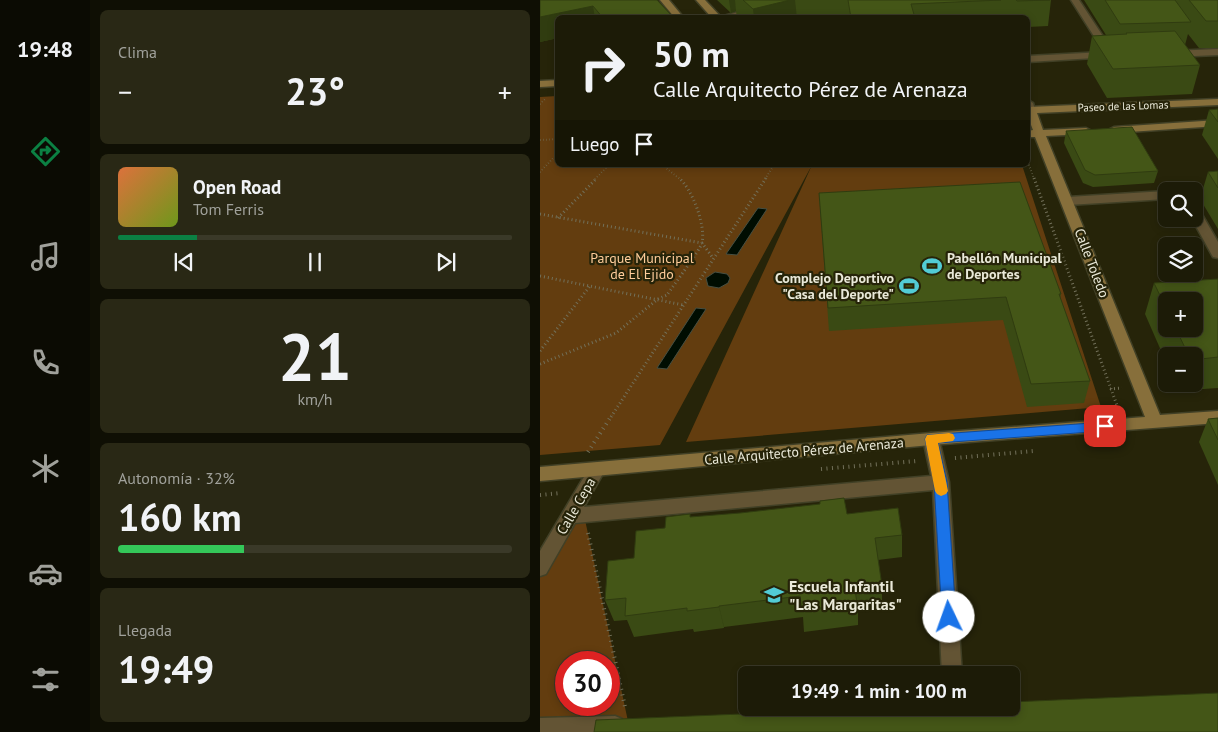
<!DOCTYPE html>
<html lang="es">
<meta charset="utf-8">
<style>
body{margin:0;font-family:"PT Sans",sans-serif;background:#292815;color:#f1f3f6;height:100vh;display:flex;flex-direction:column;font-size:19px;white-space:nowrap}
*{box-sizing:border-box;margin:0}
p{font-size:16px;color:#a0a19b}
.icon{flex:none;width:28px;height:28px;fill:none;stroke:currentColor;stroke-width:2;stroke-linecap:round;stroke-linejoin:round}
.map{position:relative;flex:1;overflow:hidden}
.panel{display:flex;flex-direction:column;gap:10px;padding:10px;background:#0f0f04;width:450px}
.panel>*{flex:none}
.hud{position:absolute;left:15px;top:15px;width:475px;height:152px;border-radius:8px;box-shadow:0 2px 8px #0003,0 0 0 1px #3a3928;background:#1c1b07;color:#f1f3f6;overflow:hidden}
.fabs{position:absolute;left:618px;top:182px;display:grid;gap:10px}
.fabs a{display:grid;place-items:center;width:45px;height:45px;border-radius:8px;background:#1c1b07;box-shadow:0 2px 8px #0003,0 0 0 1px #3a3928;font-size:25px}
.speed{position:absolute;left:15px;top:651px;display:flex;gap:10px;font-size:25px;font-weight:700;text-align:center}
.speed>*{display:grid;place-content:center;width:65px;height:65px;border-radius:50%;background:#1c1b07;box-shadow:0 2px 8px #0003,0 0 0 1px #3a3928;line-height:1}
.speed .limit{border:8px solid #d22;background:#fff;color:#111}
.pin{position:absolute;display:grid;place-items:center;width:42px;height:42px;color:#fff;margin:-21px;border-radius:10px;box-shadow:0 2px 8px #0006}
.me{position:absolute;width:55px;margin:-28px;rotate:357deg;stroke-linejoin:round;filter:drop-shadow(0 0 4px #0008)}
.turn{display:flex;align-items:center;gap:18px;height:105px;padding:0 15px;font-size:22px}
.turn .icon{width:65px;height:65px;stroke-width:2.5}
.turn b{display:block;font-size:35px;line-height:42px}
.then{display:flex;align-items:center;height:48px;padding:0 15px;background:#0003;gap:10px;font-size:19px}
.big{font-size:38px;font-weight:700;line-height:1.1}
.panel .card{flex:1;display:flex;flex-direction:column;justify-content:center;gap:8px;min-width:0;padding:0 18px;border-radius:8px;background:#292815}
.panel .dial{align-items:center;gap:0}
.dial b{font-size:65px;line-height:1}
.song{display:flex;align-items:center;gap:15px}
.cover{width:60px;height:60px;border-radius:8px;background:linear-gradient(135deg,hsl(20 70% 55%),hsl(80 70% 35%))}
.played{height:5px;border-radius:2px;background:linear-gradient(90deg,#0b8043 20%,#3a3928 20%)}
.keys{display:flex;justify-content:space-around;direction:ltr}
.heat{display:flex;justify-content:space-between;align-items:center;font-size:28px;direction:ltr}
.charge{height:8px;border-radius:4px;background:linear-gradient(90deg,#34c759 32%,#3a3928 0)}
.trip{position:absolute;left:198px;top:666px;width:282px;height:50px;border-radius:8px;background:#1c1b07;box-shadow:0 2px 8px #0003,0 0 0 1px #3a3928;font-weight:700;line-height:50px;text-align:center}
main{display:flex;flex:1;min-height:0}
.tabs{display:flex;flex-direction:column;width:90px;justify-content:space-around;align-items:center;background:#0b0b03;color:#a0a19b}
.tabs .icon{width:35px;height:35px}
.tabs .on{color:#0b8043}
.tabs b{font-size:22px;color:#f1f3f6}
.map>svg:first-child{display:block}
.green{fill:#633d0f;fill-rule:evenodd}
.water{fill:#000d01;stroke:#464f42}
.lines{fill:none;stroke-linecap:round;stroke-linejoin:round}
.street-casing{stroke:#414026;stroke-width:3}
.secondary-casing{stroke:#414026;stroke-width:3}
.path-far2{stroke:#72705a;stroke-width:2;stroke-dasharray:0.5 2.5;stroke-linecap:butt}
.path-far1{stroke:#72705a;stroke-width:3;stroke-dasharray:1 3;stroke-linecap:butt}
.path{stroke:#72705a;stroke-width:4;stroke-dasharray:1 4.5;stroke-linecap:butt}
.street{fill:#635434;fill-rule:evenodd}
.secondary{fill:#876f3b;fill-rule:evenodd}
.wall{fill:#3a4a14;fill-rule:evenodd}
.shaded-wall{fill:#303c10}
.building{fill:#445617;stroke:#303c10}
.route{fill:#1a73e8;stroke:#114b97}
.slow{fill:#f59e0b}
.labels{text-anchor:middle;stroke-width:4.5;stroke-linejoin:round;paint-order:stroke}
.far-street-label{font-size:11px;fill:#eae9d9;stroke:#262409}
.park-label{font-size:14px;fill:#fecc9a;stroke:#262409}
.poi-label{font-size:14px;font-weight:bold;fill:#eae9d9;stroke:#262409;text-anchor:start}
.street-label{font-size:14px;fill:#eae9d9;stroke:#262409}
.near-poi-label{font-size:16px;font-weight:bold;fill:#eae9d9;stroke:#262409;text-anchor:start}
</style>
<main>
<nav class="tabs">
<b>19:48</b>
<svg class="icon on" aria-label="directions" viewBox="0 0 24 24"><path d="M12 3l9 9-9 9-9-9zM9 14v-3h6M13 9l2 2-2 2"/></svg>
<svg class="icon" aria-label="music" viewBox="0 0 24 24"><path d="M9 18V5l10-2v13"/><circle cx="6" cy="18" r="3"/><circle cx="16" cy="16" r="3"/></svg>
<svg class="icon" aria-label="phone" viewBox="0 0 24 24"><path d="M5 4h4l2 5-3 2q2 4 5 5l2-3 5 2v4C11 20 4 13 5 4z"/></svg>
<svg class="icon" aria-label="climate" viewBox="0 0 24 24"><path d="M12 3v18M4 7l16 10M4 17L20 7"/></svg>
<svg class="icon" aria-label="car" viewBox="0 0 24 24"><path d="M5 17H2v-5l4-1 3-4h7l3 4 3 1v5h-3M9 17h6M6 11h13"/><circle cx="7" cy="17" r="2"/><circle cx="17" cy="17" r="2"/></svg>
<svg class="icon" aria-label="filters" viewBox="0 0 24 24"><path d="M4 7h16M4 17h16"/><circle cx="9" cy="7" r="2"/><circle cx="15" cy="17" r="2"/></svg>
</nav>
<section class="panel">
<div class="card"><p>Clima</p>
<div class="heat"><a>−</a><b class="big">23°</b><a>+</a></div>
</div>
<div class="card">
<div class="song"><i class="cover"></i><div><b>Open Road</b><p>Tom Ferris</p></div></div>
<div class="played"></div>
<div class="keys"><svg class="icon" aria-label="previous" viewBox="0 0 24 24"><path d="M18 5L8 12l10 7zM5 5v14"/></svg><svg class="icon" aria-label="pause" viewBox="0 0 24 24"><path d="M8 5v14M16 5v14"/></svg><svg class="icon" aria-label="next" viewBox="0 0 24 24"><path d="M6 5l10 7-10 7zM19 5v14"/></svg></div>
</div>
<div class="card dial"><b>21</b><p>km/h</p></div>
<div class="card"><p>Autonomía · 32%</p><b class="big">160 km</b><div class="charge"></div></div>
<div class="card"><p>Llegada</p><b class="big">19:49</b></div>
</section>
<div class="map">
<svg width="678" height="732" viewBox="0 0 678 732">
<rect width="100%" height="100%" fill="#262409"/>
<g class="green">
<path d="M17 96 18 165H482L561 407 146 442 272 165 120 445 0 455V97Z"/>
<path d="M44 515 89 726 0 728V568L31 516ZM26 662H69V705H26Z"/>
</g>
<g class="water">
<path d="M218 208 227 209 197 255 186 254Z"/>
<path d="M175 272 187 274 190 278 188 283 179 288 168 286 166 278Z"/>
<path d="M156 308 166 309 127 369 117 368Z"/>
</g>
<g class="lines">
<defs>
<g id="street">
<path d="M531 0H539L574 53 571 57 488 62V56L564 52Z"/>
<path d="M215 7 218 8V12L195 18H177Z"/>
<path d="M678 49V55L631 57 626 54 631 51Z"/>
<path d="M488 100 493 103 495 110 494 112 488 113Z"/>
<path d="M678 188V196L654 197V191H649Z"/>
<path d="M626 191V199L528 205 522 201 528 197Z"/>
<path d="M654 207 660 211 678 242V258L673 257 652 219H654Z"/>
<path d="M391 433 397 435 399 439 409 482 422 675H402L393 490 35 523 6 574 0 576V551L51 465 57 463 63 465 65 470 44 507 391 476 383 439 385 435Z"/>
<path d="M75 716 82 719 85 726 83 732H0V718Z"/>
</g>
<g id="secondary">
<path d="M120 0H129L144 18H135Z"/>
<path d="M156 0H165L182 18H172Z"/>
<path d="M18 80V86L0 87V81Z"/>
<path d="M678 99V105L497 113 503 130 546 128 552 131 546 134 506 136 620 415 678 411V423L391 445 0 481V467L391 433 605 417 495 137H488V131L493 130 488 117V107Z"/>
<path d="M678 120V126L574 133 568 130 574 127Z"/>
</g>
</defs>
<use href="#street" class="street-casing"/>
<use href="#secondary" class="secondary-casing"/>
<g class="path-far2">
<path d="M0 104 6 98"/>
<path d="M0 140 18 139"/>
<path d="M488 162 494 179"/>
<path d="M122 165 140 179"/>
<path d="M0 172 18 153"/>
<path d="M55 179 69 165"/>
<path d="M225 179 234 165"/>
</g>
<g class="path-far1">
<path d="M494 178 578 408"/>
<path d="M0 214 162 243 173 258"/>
<path d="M18 218 57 178"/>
<path d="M0 276 143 305"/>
<path d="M0 351 50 286"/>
<path d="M0 364 76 333 118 299 127 295C133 286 160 250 162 243 166 225 152 189 139 178"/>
<path d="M570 389 582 388"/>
<path d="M71 417 226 178"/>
</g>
<g class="path">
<path d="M48 452 72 415"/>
<path d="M415 458 494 451"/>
<path d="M281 469 377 461"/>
<path d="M0 495 21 493"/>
<path d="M48 533 85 707"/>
</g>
<use href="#street" class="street"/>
<use href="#secondary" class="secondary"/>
</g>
<g class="wall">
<path d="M0 0H117L134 18H18V38L0 42Z"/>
<path d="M177 0H511L508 26 488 27V18H197L196 11 191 13Z"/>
<path d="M544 0H678V48H659L648 34 645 45 660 65 652 94 567 98 547 64 552 36 566 35Z"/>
<path d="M678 109V159L662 135 669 110Z"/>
<path d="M526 131 618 171 614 183 553 187 543 183 524 143Z"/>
<path d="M678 171V229L660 199 668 172Z"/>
<path d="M279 193 521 294 520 299 550 381 544 403 487 407 463 320 289 331Z"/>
<path d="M678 279V388L649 390 637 384H654V356H626V362L605 314 614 283ZM626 301 654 329H626Z"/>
<path d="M678 418V485L659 442 668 419Z"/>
<path d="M307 514 362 535V557L338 560 342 586V607L318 611V625L264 632 263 617 184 627V628L154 632 153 629 94 637 87 620 74 621 65 600 94 558 125 528 150 517Z"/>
</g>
<g class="shaded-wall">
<path d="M189 0H195L196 11 191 13Z"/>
<path d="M250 0H255L257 18H214L213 9Z"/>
<path d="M53 6 55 18H18V38L0 42V17Z"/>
<path d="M179 606 184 627V628L179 607Z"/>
</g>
<g class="building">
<path d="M0 0H117L134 18H63L53 6 0 17Z"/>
<path d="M203 0H250L213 9Z"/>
<path d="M308 0H461L371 4 375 18H311Z"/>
<path d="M476 0H510L477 1Z"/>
<path d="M565 0H635L651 22 580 24Z"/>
<path d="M649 0H678V21H666Z"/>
<path d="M635 31 660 65 573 69 552 36 587 34 586 33Z"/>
<path d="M678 109V122L669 110Z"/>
<path d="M592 127 618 171 555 175 545 170 526 131Z"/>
<path d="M678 171V188L668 172Z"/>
<path d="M480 182 521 294H519L550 381 491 384 466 297 288 308 279 193Z"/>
<path d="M678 279V357L661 359 647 352 636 329H654V301H626V308L614 283Z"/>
<path d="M678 418V440L668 419Z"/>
<path d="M304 498 307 514 358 508 362 535 335 538 342 586 315 589 317 604 262 610 260 596 179 606V607L147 611V608L85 616 86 598 65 600 68 561 94 558 96 531 125 528 126 517 150 514V517L200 513 280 504V501Z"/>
<path d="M678 693V732H54L56 720 346 708H471V702Z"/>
</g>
<path class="route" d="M565 422 569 423 571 426 569 430 565 431 398 443 407 482 416 617 414 622 409 624 404 622 402 617 394 482 385 439 387 435Z"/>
<path class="slow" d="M409 433 413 434 415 438 413 441 398 443 408 491 406 494 401 496 397 494 395 491 385 439 387 435Z"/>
<defs>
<symbol id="stadium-bare" viewBox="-9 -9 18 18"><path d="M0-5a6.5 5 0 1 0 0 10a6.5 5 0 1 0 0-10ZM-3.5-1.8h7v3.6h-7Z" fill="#52ccd5" stroke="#262409" stroke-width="2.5" paint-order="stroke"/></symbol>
<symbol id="school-bare" viewBox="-9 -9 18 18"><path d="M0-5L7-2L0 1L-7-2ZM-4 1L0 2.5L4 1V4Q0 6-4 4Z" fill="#52ccd5" stroke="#262409" stroke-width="2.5" paint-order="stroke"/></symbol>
</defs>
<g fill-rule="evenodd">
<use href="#stadium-bare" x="378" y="252" width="28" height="28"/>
<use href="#stadium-bare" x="355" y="272" width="28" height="28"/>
<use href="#school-bare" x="220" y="581" width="28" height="28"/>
</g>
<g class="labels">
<g class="far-street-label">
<text transform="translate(583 106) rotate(-2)" y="4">Paseo de las Lomas</text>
</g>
<g class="park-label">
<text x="102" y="263">Parque Municipal<tspan x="102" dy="16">de El Ejido</tspan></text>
</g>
<g class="poi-label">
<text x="407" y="263">Pabellón Municipal<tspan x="407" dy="16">de Deportes</tspan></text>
<text x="354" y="283" text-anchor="end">Complejo Deportivo<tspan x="354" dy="16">"Casa del Deporte"</tspan></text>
</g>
<g class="street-label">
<text transform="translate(552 263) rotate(69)" y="5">Calle Toledo</text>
<text transform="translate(264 451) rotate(-5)" y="5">Calle Arquitecto Pérez de Arenaza</text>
<text transform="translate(36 506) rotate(-60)" y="5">Calle Cepa</text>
</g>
<g class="near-poi-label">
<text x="249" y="592">Escuela Infantil<tspan x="249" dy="18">"Las Margaritas"</tspan></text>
</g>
</g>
</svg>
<div class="fabs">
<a><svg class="icon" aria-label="search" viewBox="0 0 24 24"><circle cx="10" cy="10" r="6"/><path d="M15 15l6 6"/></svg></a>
<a><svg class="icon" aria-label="layers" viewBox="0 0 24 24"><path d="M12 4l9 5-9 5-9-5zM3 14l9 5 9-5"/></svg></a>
<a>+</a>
<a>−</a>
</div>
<div class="speed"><div class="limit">30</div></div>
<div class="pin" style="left:565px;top:426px;background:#d93025"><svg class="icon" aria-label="arrive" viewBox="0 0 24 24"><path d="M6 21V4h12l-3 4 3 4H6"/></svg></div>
<svg class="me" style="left:409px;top:617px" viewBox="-20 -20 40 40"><circle r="19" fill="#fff"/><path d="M0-13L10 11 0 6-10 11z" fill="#1a73e8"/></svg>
<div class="trip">19:49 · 1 min · 100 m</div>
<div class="hud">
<div class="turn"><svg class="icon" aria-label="right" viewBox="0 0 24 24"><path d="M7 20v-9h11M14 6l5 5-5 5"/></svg><div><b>50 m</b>Calle Arquitecto Pérez de Arenaza</div></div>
<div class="then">Luego<svg class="icon" aria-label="arrive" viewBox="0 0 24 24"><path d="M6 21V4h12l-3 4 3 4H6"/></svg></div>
</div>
</div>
</main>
